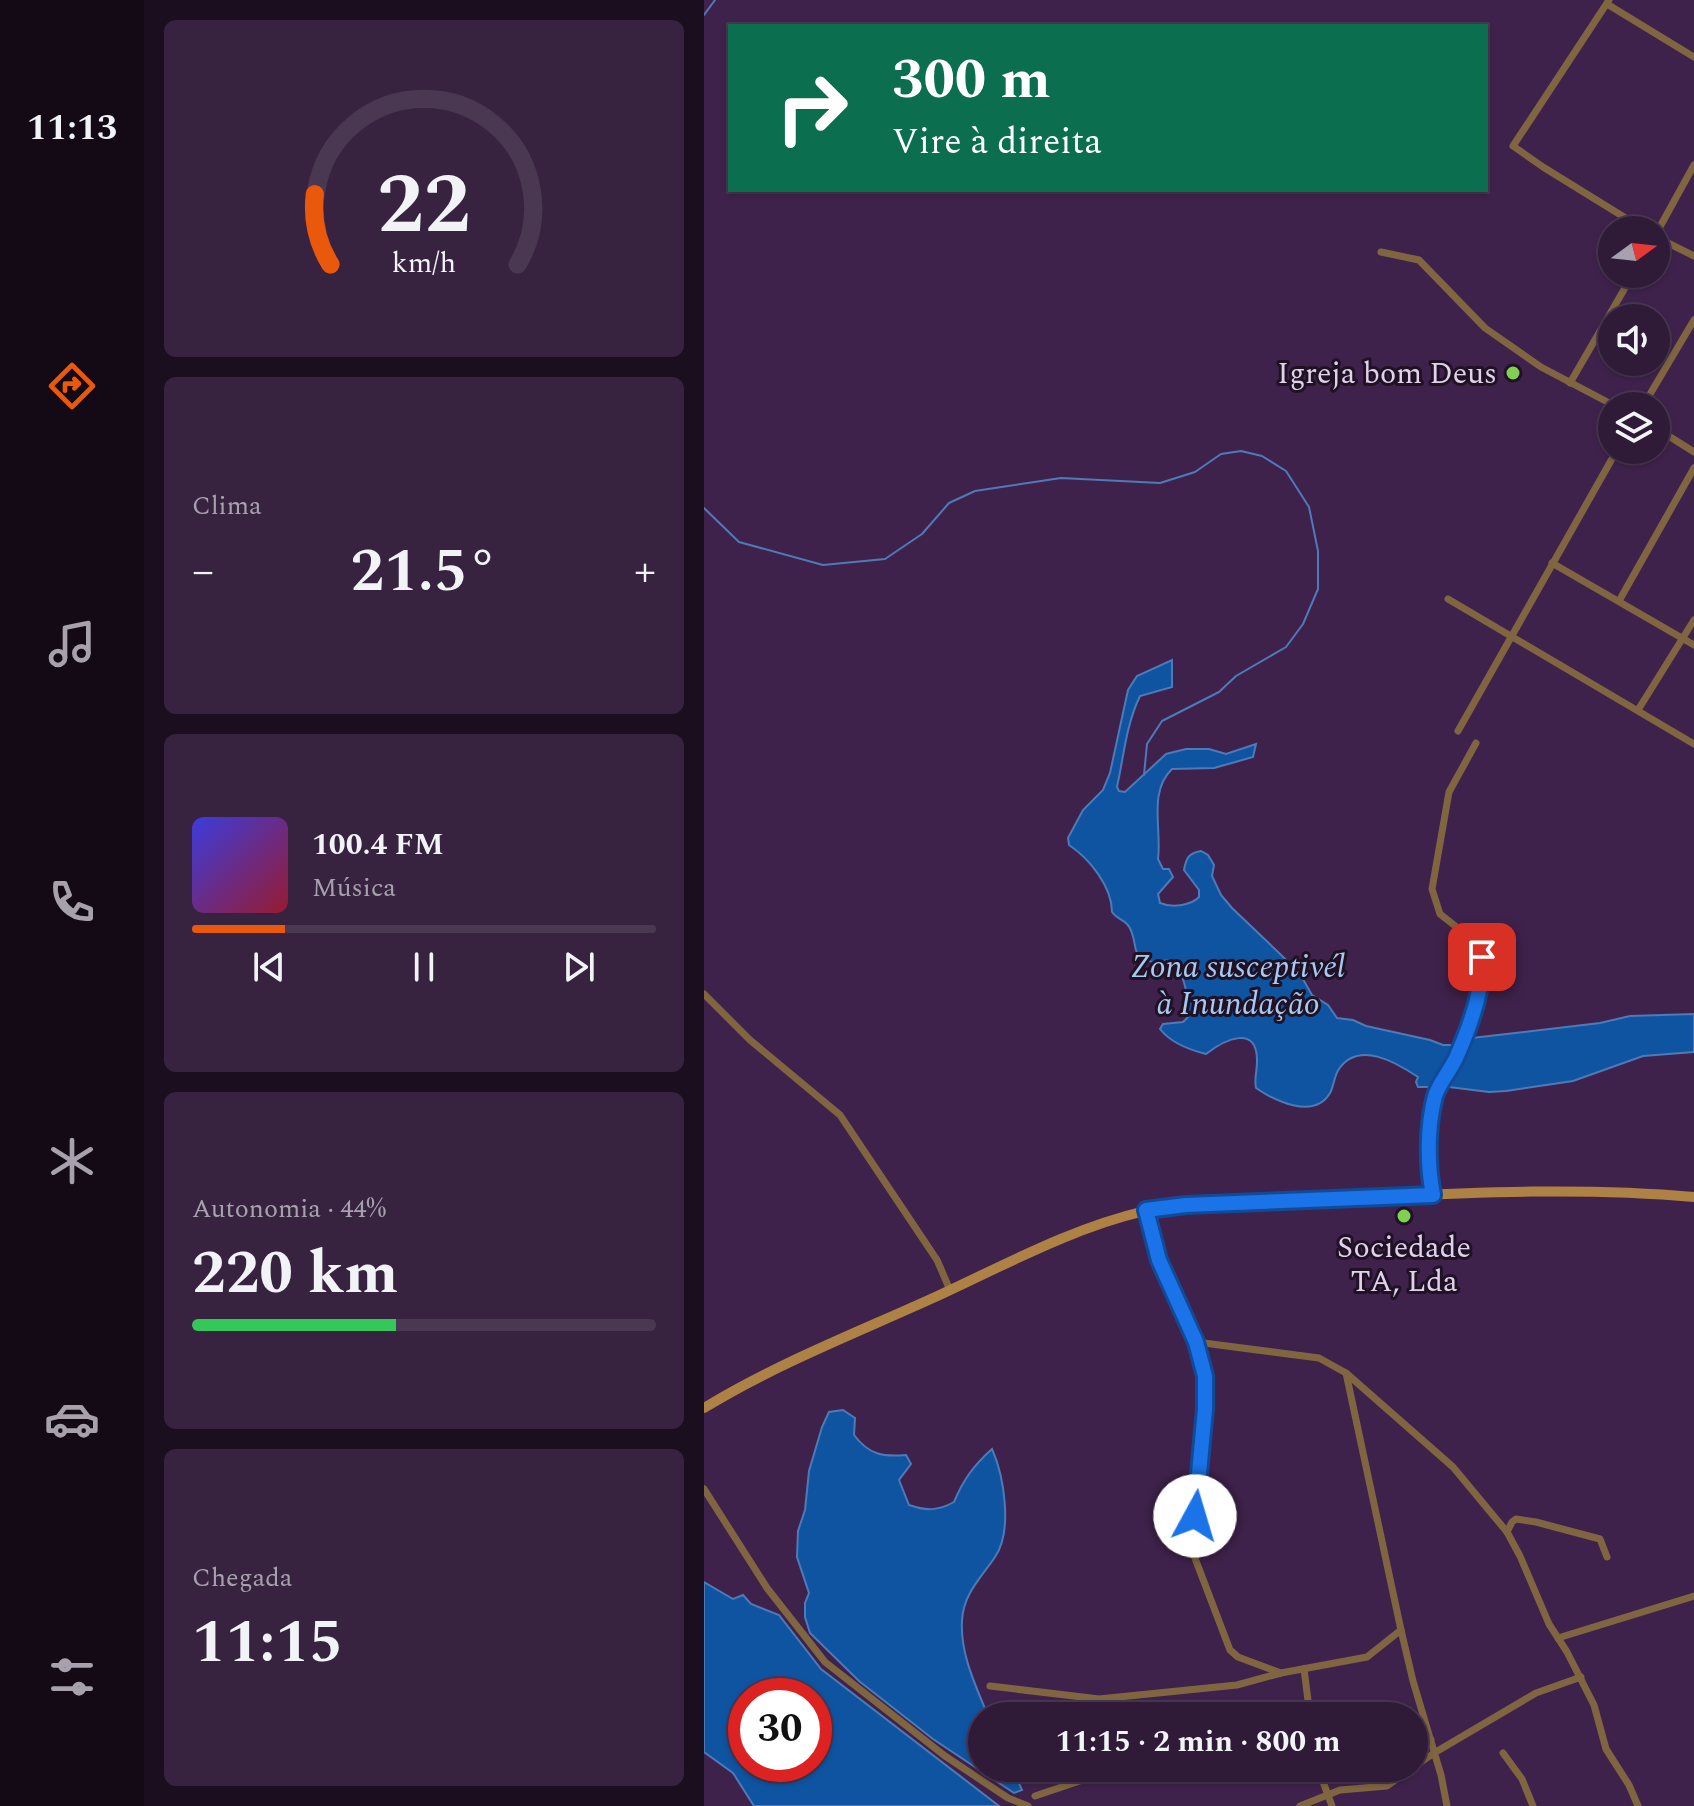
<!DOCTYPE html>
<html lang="pt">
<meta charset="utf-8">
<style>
body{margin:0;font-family:Spectral,serif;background:#372340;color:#f1f3f6;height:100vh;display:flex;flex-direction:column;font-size:30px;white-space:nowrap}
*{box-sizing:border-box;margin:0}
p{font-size:26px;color:#a7a1ae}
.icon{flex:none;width:44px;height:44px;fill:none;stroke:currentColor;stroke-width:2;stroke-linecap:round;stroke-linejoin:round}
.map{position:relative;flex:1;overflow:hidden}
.details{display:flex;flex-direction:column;gap:20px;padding:20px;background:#1a0e1f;width:560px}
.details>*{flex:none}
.guide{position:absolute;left:24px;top:24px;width:760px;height:168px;border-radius:0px;box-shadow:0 2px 6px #0004,0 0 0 2px #4a3853;background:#0b6e4f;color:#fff;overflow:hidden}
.needle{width:52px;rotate:75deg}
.tools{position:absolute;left:894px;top:216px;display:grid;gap:16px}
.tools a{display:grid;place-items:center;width:72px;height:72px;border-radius:50%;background:#2f1a38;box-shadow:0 2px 6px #0004,0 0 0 2px #4a3853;font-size:40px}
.speed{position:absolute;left:24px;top:1678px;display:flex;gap:16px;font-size:40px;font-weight:700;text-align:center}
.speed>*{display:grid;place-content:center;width:104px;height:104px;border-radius:50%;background:#2f1a38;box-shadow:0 2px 6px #0004,0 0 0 2px #4a3853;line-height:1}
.speed .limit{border:12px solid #d22;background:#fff;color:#111}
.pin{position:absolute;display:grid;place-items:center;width:68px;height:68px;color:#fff;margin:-34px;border-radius:16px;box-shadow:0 4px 12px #0006}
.me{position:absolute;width:88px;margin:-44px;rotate:6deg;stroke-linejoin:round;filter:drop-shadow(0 0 6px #0008)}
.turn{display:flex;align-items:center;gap:28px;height:168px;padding:0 32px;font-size:36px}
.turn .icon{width:104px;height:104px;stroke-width:2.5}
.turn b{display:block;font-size:56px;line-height:68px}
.big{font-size:60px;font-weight:700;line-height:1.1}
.details .card{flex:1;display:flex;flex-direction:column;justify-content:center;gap:12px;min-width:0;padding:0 28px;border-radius:12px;background:#372340}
.details .dial{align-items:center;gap:0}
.dial svg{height:208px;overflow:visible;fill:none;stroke:#4a3853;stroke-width:7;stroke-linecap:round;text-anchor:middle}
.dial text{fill:#f1f3f6;stroke:none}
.song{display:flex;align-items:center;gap:24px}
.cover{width:96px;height:96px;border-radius:12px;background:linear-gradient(135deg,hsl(240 70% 55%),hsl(350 70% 35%))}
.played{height:8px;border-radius:4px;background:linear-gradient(90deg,#ea580c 20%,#4a3853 20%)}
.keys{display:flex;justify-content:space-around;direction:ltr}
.heat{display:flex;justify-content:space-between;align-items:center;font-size:44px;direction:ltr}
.charge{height:12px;border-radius:6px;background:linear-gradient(90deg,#34c759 44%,#4a3853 0)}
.trip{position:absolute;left:264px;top:1702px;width:460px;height:80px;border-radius:40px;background:#2f1a38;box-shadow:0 2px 6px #0004,0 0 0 2px #4a3853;font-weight:700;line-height:80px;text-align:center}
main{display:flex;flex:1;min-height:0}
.tabs{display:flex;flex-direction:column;width:144px;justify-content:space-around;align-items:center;background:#130a16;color:#a7a1ae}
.tabs .icon{width:56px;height:56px}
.tabs .active{color:#ea580c}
.tabs b{font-size:36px;color:#f1f3f6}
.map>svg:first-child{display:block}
.water{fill:#0e54a1;stroke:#4e7ab7;stroke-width:2;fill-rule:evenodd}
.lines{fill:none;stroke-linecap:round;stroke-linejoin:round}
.stream{stroke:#4e7ab7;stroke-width:2}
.street{stroke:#806640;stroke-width:7}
.secondary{stroke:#ad8244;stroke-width:10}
.route-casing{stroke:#114b97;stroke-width:20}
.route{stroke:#1a73e8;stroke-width:14}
.poi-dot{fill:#81d050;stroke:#1f1224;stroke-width:3}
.labels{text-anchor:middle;stroke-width:6;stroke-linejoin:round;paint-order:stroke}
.poi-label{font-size:30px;fill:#e3d1eb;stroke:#1f1224;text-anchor:end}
.water-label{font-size:32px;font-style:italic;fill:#a8c8f1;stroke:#1f1224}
</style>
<main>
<nav class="tabs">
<b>11:13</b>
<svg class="icon active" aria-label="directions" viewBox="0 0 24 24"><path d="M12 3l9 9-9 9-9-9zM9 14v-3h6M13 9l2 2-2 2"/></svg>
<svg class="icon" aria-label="music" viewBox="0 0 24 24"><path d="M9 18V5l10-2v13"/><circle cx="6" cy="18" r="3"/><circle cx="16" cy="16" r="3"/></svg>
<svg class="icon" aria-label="phone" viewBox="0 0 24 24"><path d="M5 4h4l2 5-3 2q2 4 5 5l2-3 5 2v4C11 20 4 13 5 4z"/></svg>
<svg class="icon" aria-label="climate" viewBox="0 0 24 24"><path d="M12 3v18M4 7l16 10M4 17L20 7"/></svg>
<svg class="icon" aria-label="car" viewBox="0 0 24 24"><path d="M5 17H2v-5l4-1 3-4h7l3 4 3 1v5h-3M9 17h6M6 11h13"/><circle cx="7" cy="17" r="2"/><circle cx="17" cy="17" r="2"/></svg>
<svg class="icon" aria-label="filters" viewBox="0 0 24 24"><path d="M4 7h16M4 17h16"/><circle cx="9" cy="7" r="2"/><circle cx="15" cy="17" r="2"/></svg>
</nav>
<section class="details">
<div class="card dial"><svg viewBox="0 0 100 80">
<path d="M14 69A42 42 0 1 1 86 69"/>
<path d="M14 69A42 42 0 0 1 8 42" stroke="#ea580c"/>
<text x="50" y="56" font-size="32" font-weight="700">22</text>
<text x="50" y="72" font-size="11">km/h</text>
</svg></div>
<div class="card"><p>Clima</p>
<div class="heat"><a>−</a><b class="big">21.5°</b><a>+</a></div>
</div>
<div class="card">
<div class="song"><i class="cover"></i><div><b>100.4 FM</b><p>Música</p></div></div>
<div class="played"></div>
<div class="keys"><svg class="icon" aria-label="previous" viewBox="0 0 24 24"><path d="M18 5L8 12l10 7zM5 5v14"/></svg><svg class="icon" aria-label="pause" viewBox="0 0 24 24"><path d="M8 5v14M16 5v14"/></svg><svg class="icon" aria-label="next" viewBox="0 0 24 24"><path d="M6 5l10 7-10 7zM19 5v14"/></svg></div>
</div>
<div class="card"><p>Autonomia · 44%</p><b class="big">220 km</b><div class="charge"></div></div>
<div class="card"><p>Chegada</p><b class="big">11:15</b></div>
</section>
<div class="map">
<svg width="990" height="1806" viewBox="0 0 990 1806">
<rect width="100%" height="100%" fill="#3f224b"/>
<g class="water">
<path d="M468 660V687L436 696C422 725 420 755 413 787L415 791 421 792 462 754 482 749H505L522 754 552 744 549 757 510 768 468 769C444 792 458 830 454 859L459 869H465L469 877 454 894 456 903C468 908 486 906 495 897V890L480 870C482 858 485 853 497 851L504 855 510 865 508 876 517 895 528 908 595 972 608 995 624 1005 633 1018 649 1020 662 1026 726 1040 739 1045H757L768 1038 896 1023 926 1016 990 1014V1052L939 1056 869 1081 802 1091 785 1092 745 1087H714L712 1082 714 1077C693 1063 655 1040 635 1069 630 1076 630 1086 626 1093 610 1120 571 1101 552 1088 550 1078 553 1072 553 1062 554 1023 520 1040 502 1054 486 1050 466 1042 456 1029L459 1024 479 1022 484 1017C484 999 482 970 465 960 419 969 438 940 423 924 418 919 412 918 408 912 408 887 386 859 365 845L364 838 379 810 399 790 406 773 424 690 433 676Z"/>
<path d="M139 1410 151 1418 150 1435C165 1455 179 1457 202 1455L207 1464 195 1480 205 1505C222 1511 234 1511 250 1502 259 1480 270 1465 288 1449 300 1476 309 1531 291 1557 277 1578 259 1594 258 1621 256 1654 272 1686 284 1716H278V1768H308L318 1790 310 1793 229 1739 155 1681 106 1633 101 1617V1603L105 1593 93 1557 94 1531 101 1510 105 1471 118 1427 125 1412Z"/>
<path d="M0 1582 29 1599 39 1595 47 1604 75 1615 117 1669 295 1806H50L29 1773 0 1752ZM42 1696H110V1764H42Z"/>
</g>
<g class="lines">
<g class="stream">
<path d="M0 15 11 0"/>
<path d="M0 508 35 542 119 565 181 559 218 534 245 503 271 491 357 478 456 483 491 472 517 454 537 451 558 456 582 471 605 507 614 551V589L599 624 582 647 532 676 515 692 458 721 443 744 440 775"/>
</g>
<g class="street">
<path d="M905 0 809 146 839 167 941 230"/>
<path d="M903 4 990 57"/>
<path d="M952 234 990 165"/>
<path d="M952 237 990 256"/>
<path d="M677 252 715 260 781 328 837 367 911 406"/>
<path d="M866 383 929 274"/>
<path d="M939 406 990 320"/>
<path d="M952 428 990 452"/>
<path d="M848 563 990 645"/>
<path d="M744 599 990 744"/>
<path d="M915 601 990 468"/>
<path d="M934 710 990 620"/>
<path d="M754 731 913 450"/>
<path d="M0 994 46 1040 136 1115 233 1260 246 1290"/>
<path d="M729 1195 725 1154 731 1096 752 1058 765 1024 779 971 778 957 774 944 736 914 728 889 745 792 772 743"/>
<path d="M442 1210 455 1260 492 1342 501 1376 502 1393 488 1539 489 1553 526 1650 534 1657 577 1673"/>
<path d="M492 1342 615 1358 642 1373 749 1467 803 1532 816 1556 845 1624 863 1652 890 1705 902 1749 925 1785 934 1806"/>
<path d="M642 1373 697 1630 709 1681 737 1775 743 1806"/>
<path d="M0 1489 63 1588 121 1662 241 1756 304 1798 324 1806"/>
<path d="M803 1532 808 1522 812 1519 832 1522 896 1539 903 1557"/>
<path d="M854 1638 990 1596"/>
<path d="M600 1669 606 1716"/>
<path d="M286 1686 395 1699 533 1685 577 1673 663 1657 697 1630"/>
<path d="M710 1736 727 1740"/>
<path d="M799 1753 818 1779 829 1806"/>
<path d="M614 1768 628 1806"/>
<path d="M331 1796 414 1768"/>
<path d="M596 1806 636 1790 683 1786 730 1753 832 1693 877 1677"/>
</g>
<path class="secondary" d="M0 1408C72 1364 152 1333 229 1298 297 1267 367 1228 441 1211 494 1199 561 1202 616 1199 740 1194 866 1186 990 1197"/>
</g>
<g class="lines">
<defs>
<path id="route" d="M491 1516 501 1409V1376L492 1342 455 1260 442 1210 482 1205 729 1195C723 1164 723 1127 731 1096 735 1083 746 1071 752 1058 765 1029 780 989 778 957"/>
</defs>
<use href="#route" class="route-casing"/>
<use href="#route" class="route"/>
</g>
<g class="poi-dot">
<circle cx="809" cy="373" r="8"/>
<circle cx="700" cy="1216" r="8"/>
</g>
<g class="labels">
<g class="poi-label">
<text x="793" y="383">Igreja bom Deus</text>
<text x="700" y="1257" text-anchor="middle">Sociedade<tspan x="700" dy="34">TA, Lda</tspan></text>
</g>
<g class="water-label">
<text x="534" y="977">Zona susceptivél<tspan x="534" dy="37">à Inundação</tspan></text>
</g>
</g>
</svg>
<div class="tools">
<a><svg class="needle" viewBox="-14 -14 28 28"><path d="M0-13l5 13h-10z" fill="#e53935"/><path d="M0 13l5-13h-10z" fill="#a7a1ae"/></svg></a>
<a><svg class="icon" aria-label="sound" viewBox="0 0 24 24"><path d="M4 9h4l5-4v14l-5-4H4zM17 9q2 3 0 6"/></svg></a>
<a><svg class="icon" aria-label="layers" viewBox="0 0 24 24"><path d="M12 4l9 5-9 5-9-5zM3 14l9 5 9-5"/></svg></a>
</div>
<div class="speed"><div class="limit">30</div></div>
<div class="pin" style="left:778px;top:957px;background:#d93025"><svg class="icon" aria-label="arrive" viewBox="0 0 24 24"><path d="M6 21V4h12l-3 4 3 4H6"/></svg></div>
<svg class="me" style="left:491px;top:1516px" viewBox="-20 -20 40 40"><circle r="19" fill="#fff"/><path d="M0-13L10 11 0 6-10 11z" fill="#1a73e8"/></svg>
<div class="trip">11:15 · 2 min · 800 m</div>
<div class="guide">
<div class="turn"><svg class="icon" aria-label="right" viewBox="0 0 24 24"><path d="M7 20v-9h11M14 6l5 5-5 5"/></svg><div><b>300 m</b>Vire à direita</div></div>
</div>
</div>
</main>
